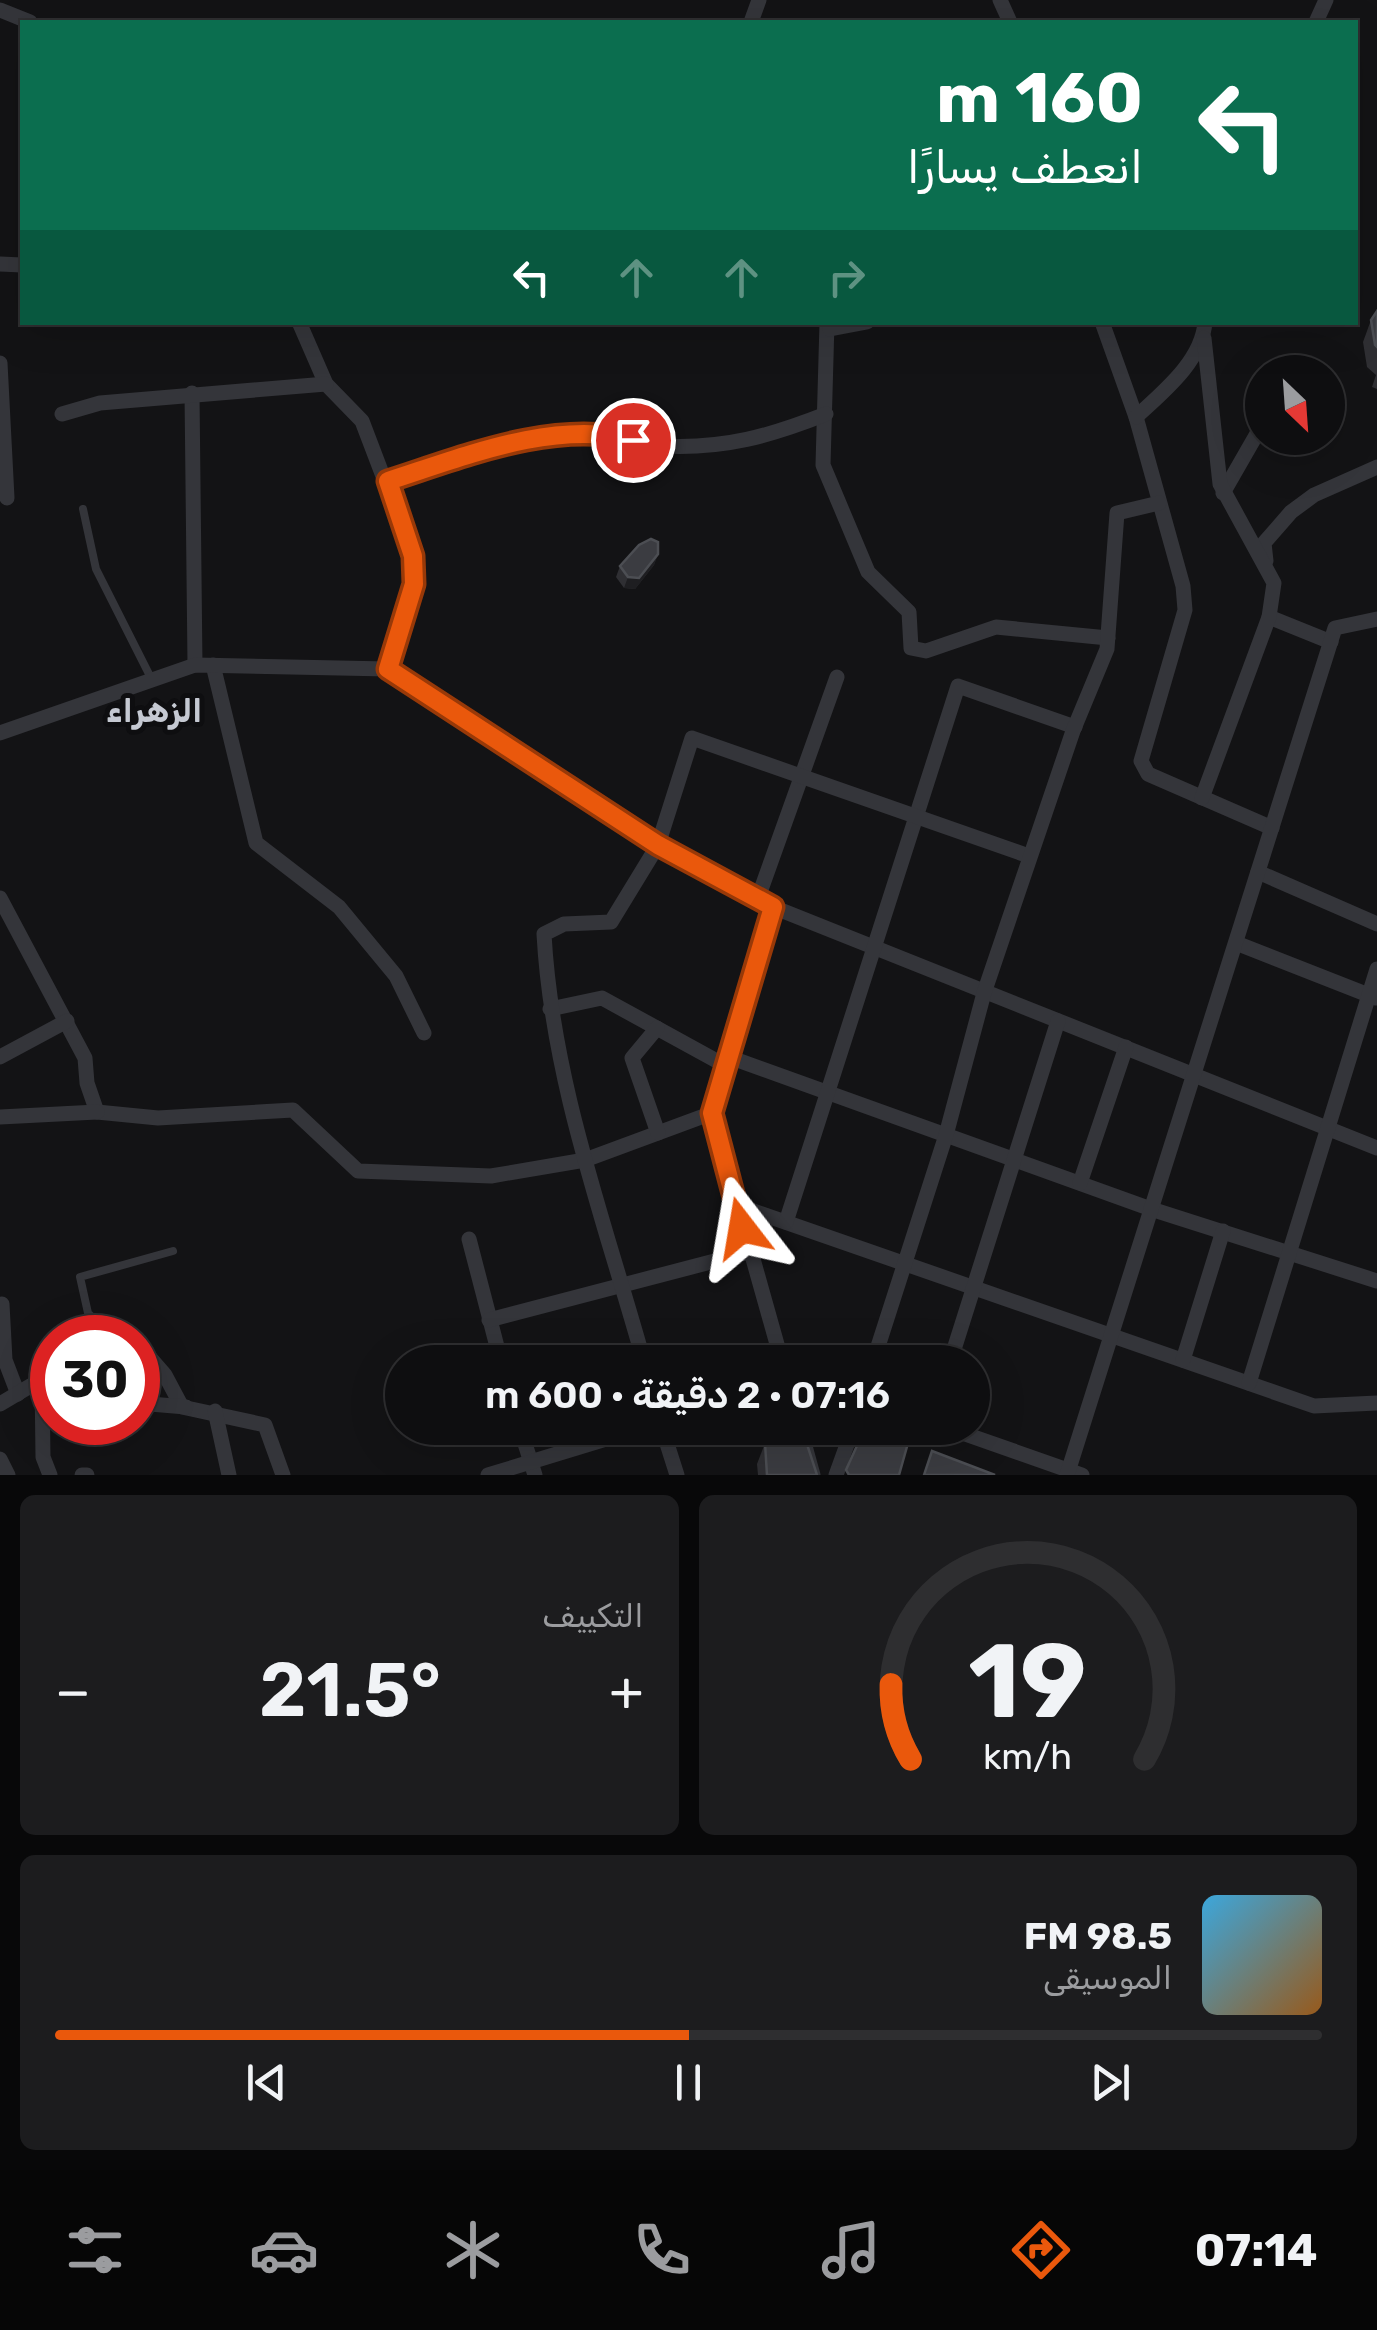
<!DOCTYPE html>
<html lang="ar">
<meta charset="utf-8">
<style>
body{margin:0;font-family:Rubik,"Noto Sans Arabic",sans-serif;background:#1c1c1e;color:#f1f3f6;direction:rtl;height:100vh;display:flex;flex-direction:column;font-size:38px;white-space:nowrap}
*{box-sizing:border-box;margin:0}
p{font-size:32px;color:#9b9c9f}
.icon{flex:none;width:55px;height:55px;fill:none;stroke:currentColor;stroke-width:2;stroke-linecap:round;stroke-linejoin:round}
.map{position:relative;height:1475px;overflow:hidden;direction:ltr}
.panel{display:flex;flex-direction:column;gap:20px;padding:20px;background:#080809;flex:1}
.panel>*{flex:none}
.banner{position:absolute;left:20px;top:20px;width:1338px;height:305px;border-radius:0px;box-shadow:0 10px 40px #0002,0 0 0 2px #2e2e30;direction:rtl;background:#0b6e4f;color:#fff;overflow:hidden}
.needle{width:65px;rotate:155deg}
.fabs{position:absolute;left:1245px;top:355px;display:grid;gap:20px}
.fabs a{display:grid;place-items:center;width:100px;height:100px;border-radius:50%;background:#0e0e10;box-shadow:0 10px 40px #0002,0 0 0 2px #2e2e30;font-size:50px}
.speed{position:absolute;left:30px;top:1315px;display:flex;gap:20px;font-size:50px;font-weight:700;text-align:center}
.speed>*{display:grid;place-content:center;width:130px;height:130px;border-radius:50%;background:#0e0e10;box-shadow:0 10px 40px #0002,0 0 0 2px #2e2e30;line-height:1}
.speed .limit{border:15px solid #d22;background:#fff;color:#111}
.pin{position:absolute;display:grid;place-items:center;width:85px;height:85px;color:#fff;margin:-42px;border:5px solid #fff;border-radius:50%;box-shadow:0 2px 10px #0007}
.me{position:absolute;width:110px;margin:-55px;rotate:346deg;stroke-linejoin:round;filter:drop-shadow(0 0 8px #0008)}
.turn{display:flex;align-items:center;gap:35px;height:210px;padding:0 50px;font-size:45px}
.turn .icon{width:130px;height:130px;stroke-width:2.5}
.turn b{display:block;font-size:70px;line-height:85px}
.lanes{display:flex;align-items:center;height:95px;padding:0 50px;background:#0003;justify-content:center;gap:50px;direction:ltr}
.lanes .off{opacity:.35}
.big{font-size:75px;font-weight:600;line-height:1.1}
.panel .tile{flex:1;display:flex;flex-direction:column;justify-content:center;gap:15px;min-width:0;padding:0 35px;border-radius:15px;background:#1c1c1e}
.panel .dial{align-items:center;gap:0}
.dial svg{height:260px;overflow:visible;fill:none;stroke:#2e2e30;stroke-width:7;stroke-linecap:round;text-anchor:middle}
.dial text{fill:#f1f3f6;stroke:none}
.song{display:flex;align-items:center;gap:30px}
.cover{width:120px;height:120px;border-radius:15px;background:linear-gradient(135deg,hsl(200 70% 55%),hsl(30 70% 35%))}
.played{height:10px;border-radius:5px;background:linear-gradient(90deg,#ea580c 50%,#2e2e30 50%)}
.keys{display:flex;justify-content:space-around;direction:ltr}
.heat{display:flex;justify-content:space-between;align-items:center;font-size:55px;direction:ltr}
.panel .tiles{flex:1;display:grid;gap:20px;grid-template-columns:1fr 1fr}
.tile:last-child{grid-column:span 2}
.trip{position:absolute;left:385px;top:1345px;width:605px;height:100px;border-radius:50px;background:#0e0e10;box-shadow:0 10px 40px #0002,0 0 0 2px #2e2e30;font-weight:600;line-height:100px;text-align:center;direction:rtl}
.tabs{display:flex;height:160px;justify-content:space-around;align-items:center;background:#060606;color:#9b9c9f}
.tabs .icon{width:70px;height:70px}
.tabs .on{color:#ea580c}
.tabs b{font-size:45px;color:#f1f3f6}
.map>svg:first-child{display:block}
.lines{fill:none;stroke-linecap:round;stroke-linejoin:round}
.service{stroke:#34353a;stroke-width:8}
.minor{stroke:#34353a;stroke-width:15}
.wall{fill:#2f2f33}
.shaded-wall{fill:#1e1e21}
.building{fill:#3b3c41;stroke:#4c4e53;stroke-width:2.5}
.route-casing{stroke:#983908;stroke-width:25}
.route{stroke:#ea580c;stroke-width:18}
.labels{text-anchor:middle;stroke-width:10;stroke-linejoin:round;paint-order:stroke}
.neighbourhood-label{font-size:32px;font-weight:bold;fill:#c5c9d2;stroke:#0e0e10}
</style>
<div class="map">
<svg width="1377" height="1475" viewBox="0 0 1377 1475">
<rect width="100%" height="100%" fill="#131315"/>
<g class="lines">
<g class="service">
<path d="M83 509 96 569 152 680"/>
<path d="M109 1334 88 1313 80 1277 173 1251"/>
</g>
<g class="minor">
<path d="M1000 0 1010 22"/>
<path d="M0 10 30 22"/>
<path d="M751 22 759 0"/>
<path d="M1316 22 1326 0"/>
<path d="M0 264 22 265"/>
<path d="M299 322 326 384 362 421 413 555 414 584 388 669"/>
<path d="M827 322 823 465 868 572 909 612 911 648 926 651 996 627 1108 638"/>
<path d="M1102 322 1136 417 1183 586 1185 610 1141 761 1148 774 1272 828"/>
<path d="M830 329 867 322"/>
<path d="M0 363 7 498"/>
<path d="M192 393 195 665"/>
<path d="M62 414 100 403 326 384"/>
<path d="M1136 417C1163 392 1202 361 1205 322"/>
<path d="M388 481C455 460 532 429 604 433 624 434 643 445 663 446 725 449 770 436 826 414"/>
<path d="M1223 493 1262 425"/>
<path d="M1266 561 1264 543 1291 512 1314 495 1377 467"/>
<path d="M1269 617 1331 642"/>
<path d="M213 665 256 843 339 907 396 976 424 1033"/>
<path d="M0 733 195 665 388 669 658 845 773 907 1377 1148"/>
<path d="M1202 798 1269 617 1274 583 1220 484 1204 338"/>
<path d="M1258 872 1377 924"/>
<path d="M0 898 85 1058 87 1083 97 1112 158 1118 293 1110 358 1171 491 1176 585 1160 712 1113"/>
<path d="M758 898 837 677"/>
<path d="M773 907 712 1113 782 1362"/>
<path d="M1236 943 1376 998"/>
<path d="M550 1009 602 998 726 1066"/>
<path d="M657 1028 632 1058 658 1133"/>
<path d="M0 1057 67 1021"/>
<path d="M729 1057 1151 1209 1377 1281"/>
<path d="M0 1117 97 1112"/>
<path d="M1080 1183 1126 1047"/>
<path d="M736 1205 1314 1406 1377 1403"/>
<path d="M786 1222 958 686 1075 727"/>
<path d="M469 1239 501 1362"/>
<path d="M2 1304 5 1360 18 1394"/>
<path d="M489 1320 749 1252"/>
<path d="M104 1338 128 1334 132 1338"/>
<path d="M138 1344 165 1375 182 1407 265 1425 283 1475"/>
<path d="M1183 1360 1223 1231"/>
<path d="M644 1362C605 1222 552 1081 544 934L564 924 611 922 658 845 692 738 1029 856"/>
<path d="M873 1362 946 1135 984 993 1073 731 1107 649 1117 513 1159 503"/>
<path d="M950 1362 1058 1021"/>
<path d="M42 1380 43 1457 50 1475"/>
<path d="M1249 1383 1377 969"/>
<path d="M138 1403 186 1407"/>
<path d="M0 1404 52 1373"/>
<path d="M215 1411 229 1475"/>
<path d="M520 1428 535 1475"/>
<path d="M662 1428 677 1475"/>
<path d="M800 1428 813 1475"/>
<path d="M948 1428 1082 1475"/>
<path d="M0 1459 8 1475"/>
<path d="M82 1475H87"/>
<path d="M488 1475 642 1428"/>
<path d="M836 1475 853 1428"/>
<path d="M1067 1475 1335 628 1377 619"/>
</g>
</g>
<g class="wall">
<path d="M1377 311V389L1372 387 1376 375 1367 367 1363 342 1371 320Z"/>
<path d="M658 554 654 565 635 589 624 588 616 577 620 566Z"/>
<path d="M765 1443 817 1475H758L757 1464Z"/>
</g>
<path class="shaded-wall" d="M658 554 654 565 635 589 624 588 628 577Z"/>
<g class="building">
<path d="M1377 311V347L1375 345 1371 320Z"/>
<path d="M651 539 658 542V554L639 578 628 577 620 566 639 545Z"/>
<path d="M865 1428H870L908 1443 899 1475H849L846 1470Z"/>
<path d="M804 1435 817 1475H767L765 1443 795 1441Z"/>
<path d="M932 1451 995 1475H924Z"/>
</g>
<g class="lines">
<defs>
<path id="route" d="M633 440C555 419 463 457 388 481L413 556 414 584 388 669 658 845 773 907 712 1113 742 1228"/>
</defs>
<use href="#route" class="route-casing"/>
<use href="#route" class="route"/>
</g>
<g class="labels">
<g class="neighbourhood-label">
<text x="154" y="722">الزهراء</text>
</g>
</g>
</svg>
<div class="fabs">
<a><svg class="needle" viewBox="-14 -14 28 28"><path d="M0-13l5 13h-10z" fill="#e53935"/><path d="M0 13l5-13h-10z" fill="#9b9c9f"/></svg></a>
</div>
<div class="speed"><div class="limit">30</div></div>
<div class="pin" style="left:633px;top:440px;background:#d93025"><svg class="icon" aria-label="arrive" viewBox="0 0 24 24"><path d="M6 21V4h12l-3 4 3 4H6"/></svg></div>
<svg class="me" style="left:742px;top:1228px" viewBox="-20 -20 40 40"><path d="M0-17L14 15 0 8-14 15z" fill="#ea580c" stroke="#fff" stroke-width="4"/></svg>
<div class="trip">07:16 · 2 دقيقة · 600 m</div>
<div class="banner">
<div class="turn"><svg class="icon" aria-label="left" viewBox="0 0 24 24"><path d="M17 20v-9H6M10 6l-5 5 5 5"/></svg><div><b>160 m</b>انعطف يسارًا</div></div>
<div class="lanes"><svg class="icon" aria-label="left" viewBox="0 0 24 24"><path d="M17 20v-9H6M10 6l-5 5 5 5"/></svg><svg class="icon off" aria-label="ahead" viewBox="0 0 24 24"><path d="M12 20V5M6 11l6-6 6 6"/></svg><svg class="icon off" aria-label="ahead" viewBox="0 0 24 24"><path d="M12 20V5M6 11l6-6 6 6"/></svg><svg class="icon off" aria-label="right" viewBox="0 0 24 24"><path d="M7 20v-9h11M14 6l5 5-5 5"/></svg></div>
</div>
</div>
<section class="panel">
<div class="tiles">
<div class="tile dial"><svg viewBox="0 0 100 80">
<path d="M14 69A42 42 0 1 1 86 69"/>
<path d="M14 69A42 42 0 0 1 8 46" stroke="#ea580c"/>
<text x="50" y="56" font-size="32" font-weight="700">19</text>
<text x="50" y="72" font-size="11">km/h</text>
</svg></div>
<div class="tile"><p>التكييف</p>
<div class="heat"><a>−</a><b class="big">21.5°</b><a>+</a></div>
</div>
<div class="tile">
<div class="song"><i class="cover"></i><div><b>98.5 FM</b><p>الموسيقى</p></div></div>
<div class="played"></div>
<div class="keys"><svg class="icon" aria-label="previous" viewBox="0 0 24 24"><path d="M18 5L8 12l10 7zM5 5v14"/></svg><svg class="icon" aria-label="pause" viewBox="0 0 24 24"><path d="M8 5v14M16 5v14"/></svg><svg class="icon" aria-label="next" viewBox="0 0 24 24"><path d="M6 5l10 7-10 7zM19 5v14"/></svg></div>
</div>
</div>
</section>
<nav class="tabs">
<b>07:14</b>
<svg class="icon on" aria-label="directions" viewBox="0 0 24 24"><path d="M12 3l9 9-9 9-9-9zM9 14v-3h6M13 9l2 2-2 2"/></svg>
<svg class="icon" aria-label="music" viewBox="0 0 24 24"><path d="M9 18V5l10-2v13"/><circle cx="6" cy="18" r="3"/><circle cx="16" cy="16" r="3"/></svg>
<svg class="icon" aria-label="phone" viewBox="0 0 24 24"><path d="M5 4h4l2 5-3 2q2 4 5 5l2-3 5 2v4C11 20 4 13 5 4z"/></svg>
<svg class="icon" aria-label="climate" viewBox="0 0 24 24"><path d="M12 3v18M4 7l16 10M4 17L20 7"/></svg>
<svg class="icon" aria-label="car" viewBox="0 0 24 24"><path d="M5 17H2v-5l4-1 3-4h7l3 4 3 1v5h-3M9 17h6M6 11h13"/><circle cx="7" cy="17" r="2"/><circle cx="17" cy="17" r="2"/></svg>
<svg class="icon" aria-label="filters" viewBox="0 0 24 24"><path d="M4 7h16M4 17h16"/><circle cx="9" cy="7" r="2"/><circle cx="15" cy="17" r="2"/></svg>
</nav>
